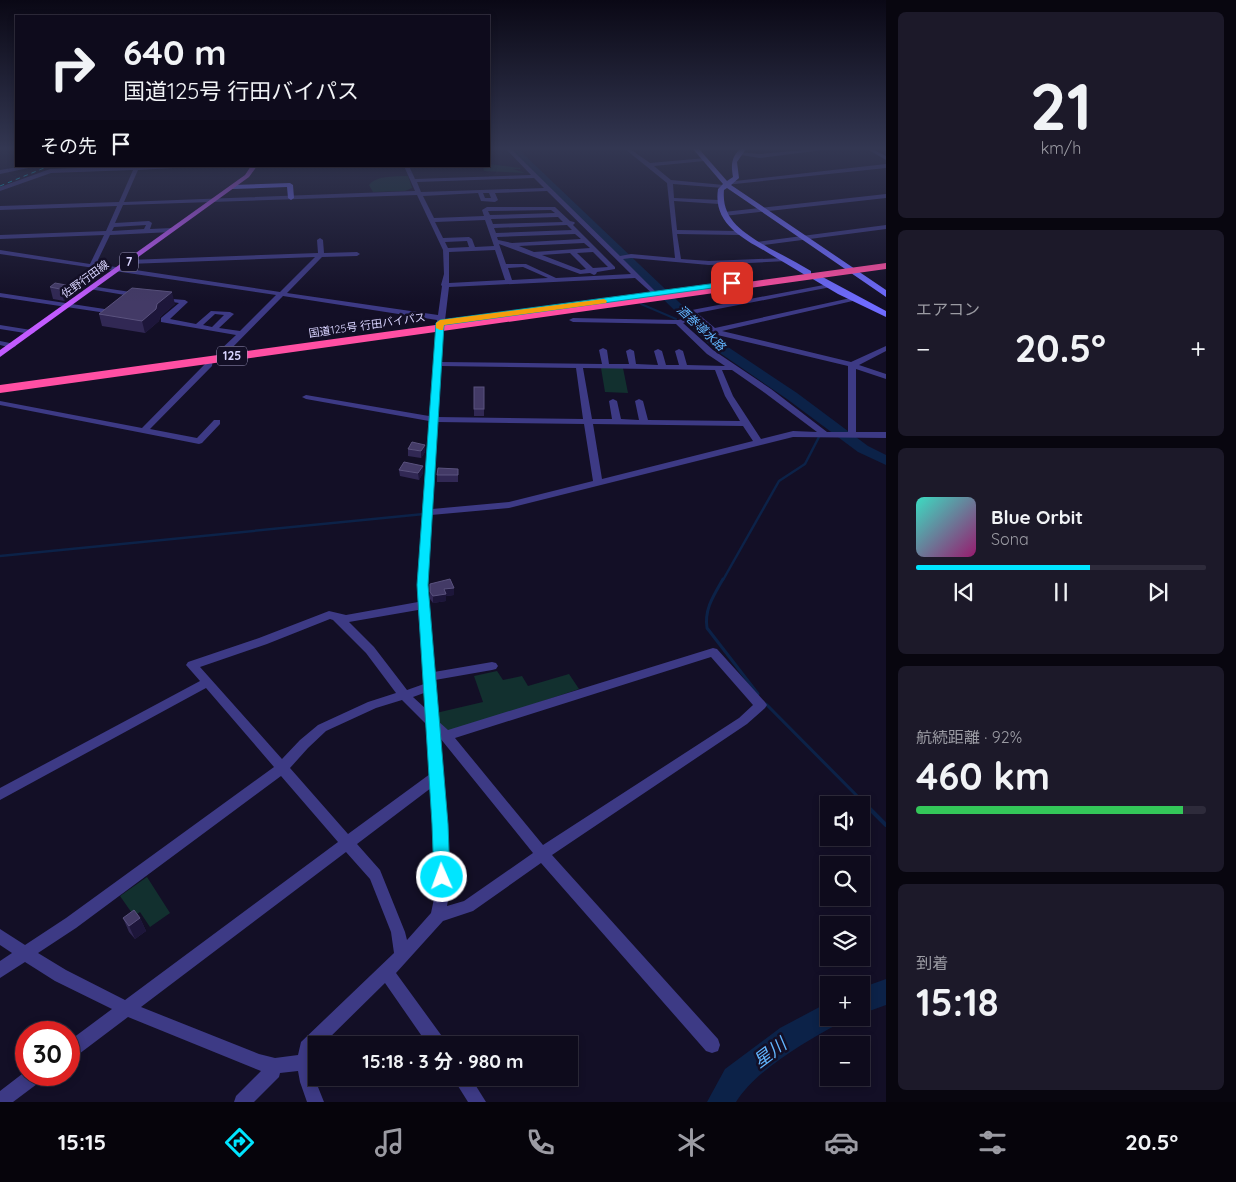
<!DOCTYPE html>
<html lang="ja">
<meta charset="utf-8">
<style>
body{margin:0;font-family:Quicksand,"Noto Sans JP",sans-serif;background:#1c1929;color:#f1f3f6;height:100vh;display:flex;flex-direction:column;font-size:19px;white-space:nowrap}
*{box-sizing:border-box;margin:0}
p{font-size:16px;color:#9b9ba3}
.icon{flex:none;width:28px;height:28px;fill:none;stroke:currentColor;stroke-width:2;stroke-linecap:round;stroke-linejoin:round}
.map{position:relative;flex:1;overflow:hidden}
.drawer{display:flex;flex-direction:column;gap:12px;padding:12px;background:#08060f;width:350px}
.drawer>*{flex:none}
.guide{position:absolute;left:15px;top:15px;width:475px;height:152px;border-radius:0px;box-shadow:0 2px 8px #0003,0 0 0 1px #2e2b3b;background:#0e0b1c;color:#f1f3f6;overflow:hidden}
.buttons{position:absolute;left:820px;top:796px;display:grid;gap:10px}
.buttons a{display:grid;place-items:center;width:50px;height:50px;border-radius:0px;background:#0e0b1c;box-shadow:0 2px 8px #0003,0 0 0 1px #2e2b3b;font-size:25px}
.speed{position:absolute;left:15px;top:1021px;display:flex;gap:10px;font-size:25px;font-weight:700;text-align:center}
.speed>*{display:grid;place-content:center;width:65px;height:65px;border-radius:50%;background:#0e0b1c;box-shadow:0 2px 8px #0003,0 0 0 1px #2e2b3b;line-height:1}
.speed .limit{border:8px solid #d22;background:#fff;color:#111}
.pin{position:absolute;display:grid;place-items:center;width:42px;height:42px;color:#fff;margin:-21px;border-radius:10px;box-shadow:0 2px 8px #0006}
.me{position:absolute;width:55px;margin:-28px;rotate:358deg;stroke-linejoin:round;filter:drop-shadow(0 0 4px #0008)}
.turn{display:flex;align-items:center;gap:18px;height:105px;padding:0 25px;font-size:22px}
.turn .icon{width:65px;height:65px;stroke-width:2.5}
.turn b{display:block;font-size:35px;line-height:42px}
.then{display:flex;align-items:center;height:48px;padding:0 25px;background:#0003;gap:10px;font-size:19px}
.big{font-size:38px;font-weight:700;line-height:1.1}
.drawer .card{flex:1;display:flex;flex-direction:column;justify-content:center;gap:8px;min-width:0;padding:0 18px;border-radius:8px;background:#1c1929}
.drawer .dial{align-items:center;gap:0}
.dial b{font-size:65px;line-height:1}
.song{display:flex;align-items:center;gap:15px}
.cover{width:60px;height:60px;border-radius:8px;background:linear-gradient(135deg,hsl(170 70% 55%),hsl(320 70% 35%))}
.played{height:5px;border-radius:2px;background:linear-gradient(90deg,#00e5ff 60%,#2e2b3b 60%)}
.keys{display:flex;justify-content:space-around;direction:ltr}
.heat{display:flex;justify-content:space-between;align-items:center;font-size:28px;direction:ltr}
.charge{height:8px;border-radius:4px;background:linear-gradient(90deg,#34c759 92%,#2e2b3b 0)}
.trip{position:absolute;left:308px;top:1036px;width:270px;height:50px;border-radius:0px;background:#0e0b1c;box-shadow:0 2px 8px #0003,0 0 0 1px #2e2b3b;font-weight:700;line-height:50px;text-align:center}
.tabs{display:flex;height:80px;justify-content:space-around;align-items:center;background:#06040b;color:#9b9ba3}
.tabs .icon{width:35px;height:35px}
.tabs .current{color:#00e5ff}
.tabs b{font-size:22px;color:#f1f3f6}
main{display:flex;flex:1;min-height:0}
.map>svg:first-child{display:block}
.green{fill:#12302f}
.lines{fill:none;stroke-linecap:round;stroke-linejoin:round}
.stream-far3{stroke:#0c2248;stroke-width:2}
.stream-far2{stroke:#0c2248;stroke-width:2.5}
.stream-far1{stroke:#0c2248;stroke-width:3}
.stream{stroke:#0c2248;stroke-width:4}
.river{fill:#0c2248;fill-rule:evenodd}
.street{fill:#3d3a85;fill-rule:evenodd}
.secondary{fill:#6f6bff;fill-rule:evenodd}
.primary{fill:#c25bff;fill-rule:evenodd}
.highway{fill:#ff4fa3;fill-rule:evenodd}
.rail{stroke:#00e5ff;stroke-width:1;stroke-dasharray:4.5 4;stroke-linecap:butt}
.wall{fill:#312854}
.shaded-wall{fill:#1d163a}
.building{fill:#433a66;stroke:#5a527e}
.route{fill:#00e5ff;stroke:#0095a6}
.slow{fill:#f59e0b}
.labels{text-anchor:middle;stroke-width:5;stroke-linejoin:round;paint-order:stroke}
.far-street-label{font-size:11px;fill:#d9d4ff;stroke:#130f26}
.shield{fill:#130f26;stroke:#9e99be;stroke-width:1}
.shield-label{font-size:12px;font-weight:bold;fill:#d9d4ff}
.far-water-label{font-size:12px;font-style:italic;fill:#62b6ff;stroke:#130f26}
.near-water-label{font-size:18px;font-style:italic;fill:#62b6ff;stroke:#130f26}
</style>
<main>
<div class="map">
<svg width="886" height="1102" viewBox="0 0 886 1102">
<rect width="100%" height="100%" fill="#130f26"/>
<g class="green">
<path d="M489 164 521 168 520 169H513L525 173 484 171 483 166H489Z"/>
<path d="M401 176H408L412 188 405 191 373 192 369 185C376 176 390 177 401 176Z"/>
<path d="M601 368H623L628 393 605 392Z"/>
<path d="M497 671 503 680 522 676 528 686 569 674 579 689 447 733 435 721 436 713 483 702 474 676Z"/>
<path d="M147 877 170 913 150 927 140 912 134 916 120 896Z"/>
</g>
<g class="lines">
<path class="stream-far3" d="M641 304 676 319"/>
<g class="stream-far2">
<path d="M0 556 424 514"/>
<path d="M723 580 779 481 805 464 820 435"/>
</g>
<g class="stream-far1">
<path d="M723 579C714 595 704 609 707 628L758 694"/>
<path d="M766 704 871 810"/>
</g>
<path class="stream" d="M870 809 886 825"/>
<g class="river">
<path d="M510 149H518L722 343 797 393 868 446 886 455V465L858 452 787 399 714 349Z"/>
<path d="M886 979V1005L861 1014V988Z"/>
<path d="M829 1002V1018H841L838 1024C805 1042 756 1070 736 1102H707L725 1069 780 1028Z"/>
</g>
<g class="street">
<path d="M506 149H511L620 256 631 254 675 258 667 183 625 149H630L650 163 706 158 704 161 654 166 671 180 724 185 726 182 886 164V168L725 185 723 188 673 184 674 198 719 200 722 202 719 204 674 201 677 230 739 231 742 233 739 235 677 234 681 259 709 261 785 258 788 260 787 261 709 265 631 258 623 259 657 293V295L655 296 635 278 449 287 440 362 602 364 599 350 603 348 607 350 609 364H629L626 351 630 349 634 351 636 364 658 365 654 351 658 349 662 351 666 365H679L675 351 679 349 683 351 687 365 725 366 707 354 676 324 573 322 569 320 573 318 678 320 693 317 688 312 692 310 829 284 832 286 831 287 697 313 715 328 855 297 857 298V300L722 331 851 362 886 346V351L859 365 886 374V379L856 369V432H886V438L793 437 509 508 431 515 427 585 434 672 492 662 496 663 498 666 496 669 492 670 435 680 438 721 448 730 713 648 717 649 765 702 767 705 765 708 747 724 552 855 718 1039 720 1045 718 1051 712 1053 706 1051 541 863 473 911 443 921 396 973 444 1039 446 1045H428L385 983 322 1045H316L314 1069 316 1082 324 1102H307L300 1082 298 1071 280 1073 279 1077 254 1102H234L236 1096 261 1071 128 1017 75 1057 69 1059V1041L112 1009 55 981 25 962 0 978V961L12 953 0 945V929L25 945 66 918 274 767 206 688 0 800V788L200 681 186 665 188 662 259 638 329 611 346 615 418 602 417 585 429 421 306 399 302 397 306 395 429 416 437 320 283 296 225 355H219V351L236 335 161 322V318L179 303 160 300V298L185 300 188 302 170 319 196 324 211 311 230 312 234 314 219 328 240 331 276 295 0 254V250L90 264 104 235 0 239V235L106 231 117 206 0 210V206L119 202 133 170 51 173 0 191V187L50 169 134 166H208L138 170 124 202 415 191 404 166H409L415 179 531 175ZM534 178 544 188 421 192 417 182ZM547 191 631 274 556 278 526 264H506L499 244 580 274 590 273 594 275 596 274 597 272 615 269V267L573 225 575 223 574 222 570 221 555 207H487L482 210 484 216 434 218 423 196 478 193 481 201 495 202 498 200 495 193ZM483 193H489L491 198H485ZM417 195 443 250 444 274 441 285 442 286 438 315 287 293 322 257 357 256 360 254 357 252 324 253 323 240 320 238 317 240 318 253 128 260 125 262 128 264 315 257 280 292 96 264 110 235 172 232 175 230 172 228 150 229 152 223 149 221 115 223 123 205ZM551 210 555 213 490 215 488 211ZM558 217 563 222 493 224 491 219ZM485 220 494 246 475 247 472 239 469 237 443 238 435 222ZM146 225 144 229 112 231 114 227ZM567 225 572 230 496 233 494 228ZM575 234 581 239 512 243 498 240 497 237ZM467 241 469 247 448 248 445 242ZM584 243 590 248 534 252 519 246ZM495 250 505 280 449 283V252ZM593 252 608 267 593 268 577 253ZM570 253 586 269 581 270 542 255ZM523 267 548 278 512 280 508 268ZM215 314 224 315 212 327 203 325ZM697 320 713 334 848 366V432H827L771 389 713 350 683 323ZM440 366 576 368 583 419 437 417ZM583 368 715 370 725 396 740 421 648 420 643 401 639 399 635 401 639 420 621 419 617 401 613 399 609 401 612 419H592ZM722 370H732L765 393 817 432 793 431 761 439 733 396ZM437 422 584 424 593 481 509 502 432 509ZM593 424 743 426 753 441 602 479ZM418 610 424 684 407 690 374 647 349 622ZM330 619 333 620 366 653 396 693 368 702 318 725 300 740 282 759 200 667 267 644ZM711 657 753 705 739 718 543 845 455 738ZM424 693 425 708 413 697ZM402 700 426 724 430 774 348 834 290 768 308 748 326 731 376 708ZM440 738 533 853 464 901 447 906 449 894 447 824ZM281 776 338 842 125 1000 66 970 38 953 76 928ZM431 788 435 894 431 913 407 940 405 932 380 870 357 844ZM346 852 370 879 391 932 394 953 301 1042 298 1055 275 1058 259 1054 141 1007Z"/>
<path d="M816 149H830L760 158 735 154 738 152 760 154Z"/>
<path d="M867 149H872L886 156V160Z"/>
<path d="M25 166H38L0 174V170Z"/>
<path d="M886 194V198L724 216 721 214 724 212Z"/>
<path d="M886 225V229L757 246 754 244 757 242Z"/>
<path d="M91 286 137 293 140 295 137 297 89 289V287Z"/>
<path d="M0 293 111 310 115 308 118 310 113 314 0 297Z"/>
<path d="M0 325 31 330 35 332 31 334 0 329Z"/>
<path d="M0 341 15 344 16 346 12 348 0 345Z"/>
<path d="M206 357H212L213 359 212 366 150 429 197 438 214 420H220V424L202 443 199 444 0 405V401L142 428 205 364Z"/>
<path d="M26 1071V1075H43L41 1081 13 1102H0V1091Z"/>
<path d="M453 1078H471L486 1102H468Z"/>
</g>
<g class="secondary">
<path d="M693 149H699L727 181 733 177C731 165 731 158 740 149H746L737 162 739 178 731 185 886 290V297L727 188 724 190C721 221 746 234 769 248 783 255 797 263 811 271V274H817L886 311V317L838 294 811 278V275H805C792 267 778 259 765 251 740 237 713 222 718 189L723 184Z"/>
<path d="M290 183 293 185 294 198 291 200 288 198 287 187 232 189 229 187 232 185Z"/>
</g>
<path class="primary" d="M251 166H257L249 177 0 357V350L245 175Z"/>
<path class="highway" d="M886 263V269L0 393V385Z"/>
<path class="rail" d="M0 186 49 166"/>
</g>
<g class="wall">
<path d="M55 283 69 297 64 301 53 299 50 287Z"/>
<path d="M175 304 160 317 159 321 145 333 102 326 99 314Z"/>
<rect x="474" y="387" width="10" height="29"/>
<path d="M408 449 425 452 421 458 408 456Z"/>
<path d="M458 469V482H437V475Z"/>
<path d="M399 470 423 473 419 480 400 476Z"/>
<path d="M430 592 454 595 446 596V601L433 603 430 599Z"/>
<path d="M123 918H140L146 931 135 939 129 932Z"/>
</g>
<g class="shaded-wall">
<path d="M66 285 69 297 64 301 60 289Z"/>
<path d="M172 292 175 304 160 317 159 321 145 333 142 321 157 304Z"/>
<path d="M425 445V452L421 458V451Z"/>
<path d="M423 466V473L419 480 418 473Z"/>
<path d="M454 588V595L446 596V601L433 603V596L444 589Z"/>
<path d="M140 918 146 931 135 939 129 926Z"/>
</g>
<g class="building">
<path d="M55 283 66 285 60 289 50 287Z"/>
<path d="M132 288 172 292 157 304 156 309 142 321 99 314Z"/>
<rect x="474" y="387" width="10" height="22"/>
<path d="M412 442 425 445 421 451 408 449Z"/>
<path d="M404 462 423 466 418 473 399 470Z"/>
<path d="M438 468 458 469V475H437Z"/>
<path d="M450 579 454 588 444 589 446 594 433 596 430 592V584Z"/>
<path d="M134 910 140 918 129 926 123 918Z"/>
</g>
<linearGradient id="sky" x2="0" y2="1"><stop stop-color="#0a0815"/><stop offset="0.49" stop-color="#333752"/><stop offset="1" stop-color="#333752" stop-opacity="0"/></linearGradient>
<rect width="886" height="303" fill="url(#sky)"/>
<path class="route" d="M732 281 735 283 734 285 444 325 428 585 448 824 450 877 447 882 442 884 436 882 434 877 432 824 417 585 436 323 440 320Z"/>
<path class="slow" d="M604 299 607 301 606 303 444 325 443 330H440L436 328V323L440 320Z"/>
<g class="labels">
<g class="far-street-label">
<text transform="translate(85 279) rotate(-36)" y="4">佐野行田線</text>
<text transform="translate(367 325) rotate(-8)" y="4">国道125号 行田バイパス</text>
</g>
<g class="shield">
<rect x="120" y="252.5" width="18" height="19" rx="4"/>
<rect x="217" y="346.5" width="30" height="19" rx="4"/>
</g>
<g class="shield-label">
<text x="129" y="266">7</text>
<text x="232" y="360">125</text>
</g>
<g class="far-water-label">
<text transform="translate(701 328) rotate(43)" y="4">酒巻導水路</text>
</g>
<g class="near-water-label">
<text transform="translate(770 1053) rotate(-37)" y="6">星川</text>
</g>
</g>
</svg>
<div class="buttons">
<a><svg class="icon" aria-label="sound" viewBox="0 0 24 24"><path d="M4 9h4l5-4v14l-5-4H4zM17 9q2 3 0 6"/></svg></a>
<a><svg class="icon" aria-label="search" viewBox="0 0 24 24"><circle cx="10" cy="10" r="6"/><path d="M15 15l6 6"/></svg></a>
<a><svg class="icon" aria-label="layers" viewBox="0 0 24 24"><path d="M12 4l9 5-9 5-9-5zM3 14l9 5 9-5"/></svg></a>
<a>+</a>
<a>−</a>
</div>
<div class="speed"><div class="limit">30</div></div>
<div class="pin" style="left:732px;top:283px;background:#d93025"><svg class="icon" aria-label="arrive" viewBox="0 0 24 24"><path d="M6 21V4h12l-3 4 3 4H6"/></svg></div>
<svg class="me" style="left:442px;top:877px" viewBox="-20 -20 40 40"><circle r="17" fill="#00e5ff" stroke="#fff" stroke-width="3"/><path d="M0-11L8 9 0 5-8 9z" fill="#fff"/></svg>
<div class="trip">15:18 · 3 分 · 980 m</div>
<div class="guide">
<div class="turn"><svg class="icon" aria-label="right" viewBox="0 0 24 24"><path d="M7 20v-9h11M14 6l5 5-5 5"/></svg><div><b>640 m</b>国道125号 行田バイパス</div></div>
<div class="then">その先<svg class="icon" aria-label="arrive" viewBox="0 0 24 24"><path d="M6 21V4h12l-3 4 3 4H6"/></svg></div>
</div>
</div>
<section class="drawer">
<div class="card dial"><b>21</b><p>km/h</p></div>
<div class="card"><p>エアコン</p>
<div class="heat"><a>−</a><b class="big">20.5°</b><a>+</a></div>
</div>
<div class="card">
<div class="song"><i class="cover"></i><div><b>Blue Orbit</b><p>Sona</p></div></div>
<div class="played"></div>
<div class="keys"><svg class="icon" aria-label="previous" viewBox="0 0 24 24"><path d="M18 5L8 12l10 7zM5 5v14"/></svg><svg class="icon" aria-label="pause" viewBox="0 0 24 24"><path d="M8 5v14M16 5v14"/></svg><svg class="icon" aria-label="next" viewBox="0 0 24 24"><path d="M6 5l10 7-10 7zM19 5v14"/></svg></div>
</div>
<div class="card"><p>航続距離 · 92%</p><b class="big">460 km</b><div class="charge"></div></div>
<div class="card"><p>到着</p><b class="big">15:18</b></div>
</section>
</main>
<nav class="tabs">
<b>15:15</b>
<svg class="icon current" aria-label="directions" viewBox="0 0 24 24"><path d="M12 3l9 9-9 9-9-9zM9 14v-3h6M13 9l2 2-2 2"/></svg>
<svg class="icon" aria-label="music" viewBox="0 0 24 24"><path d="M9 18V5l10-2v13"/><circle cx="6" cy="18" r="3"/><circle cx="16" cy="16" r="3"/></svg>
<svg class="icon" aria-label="phone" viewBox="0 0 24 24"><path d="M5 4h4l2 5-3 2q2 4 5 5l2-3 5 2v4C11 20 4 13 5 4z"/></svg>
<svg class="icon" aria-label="climate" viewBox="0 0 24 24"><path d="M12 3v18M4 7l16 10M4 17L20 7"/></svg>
<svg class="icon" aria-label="car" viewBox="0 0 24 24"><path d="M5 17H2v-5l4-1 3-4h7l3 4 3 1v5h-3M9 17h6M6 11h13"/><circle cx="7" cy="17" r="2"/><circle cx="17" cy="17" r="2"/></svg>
<svg class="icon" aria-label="filters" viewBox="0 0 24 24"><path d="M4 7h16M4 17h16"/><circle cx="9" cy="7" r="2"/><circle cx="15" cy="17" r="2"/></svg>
<b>20.5°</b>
</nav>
